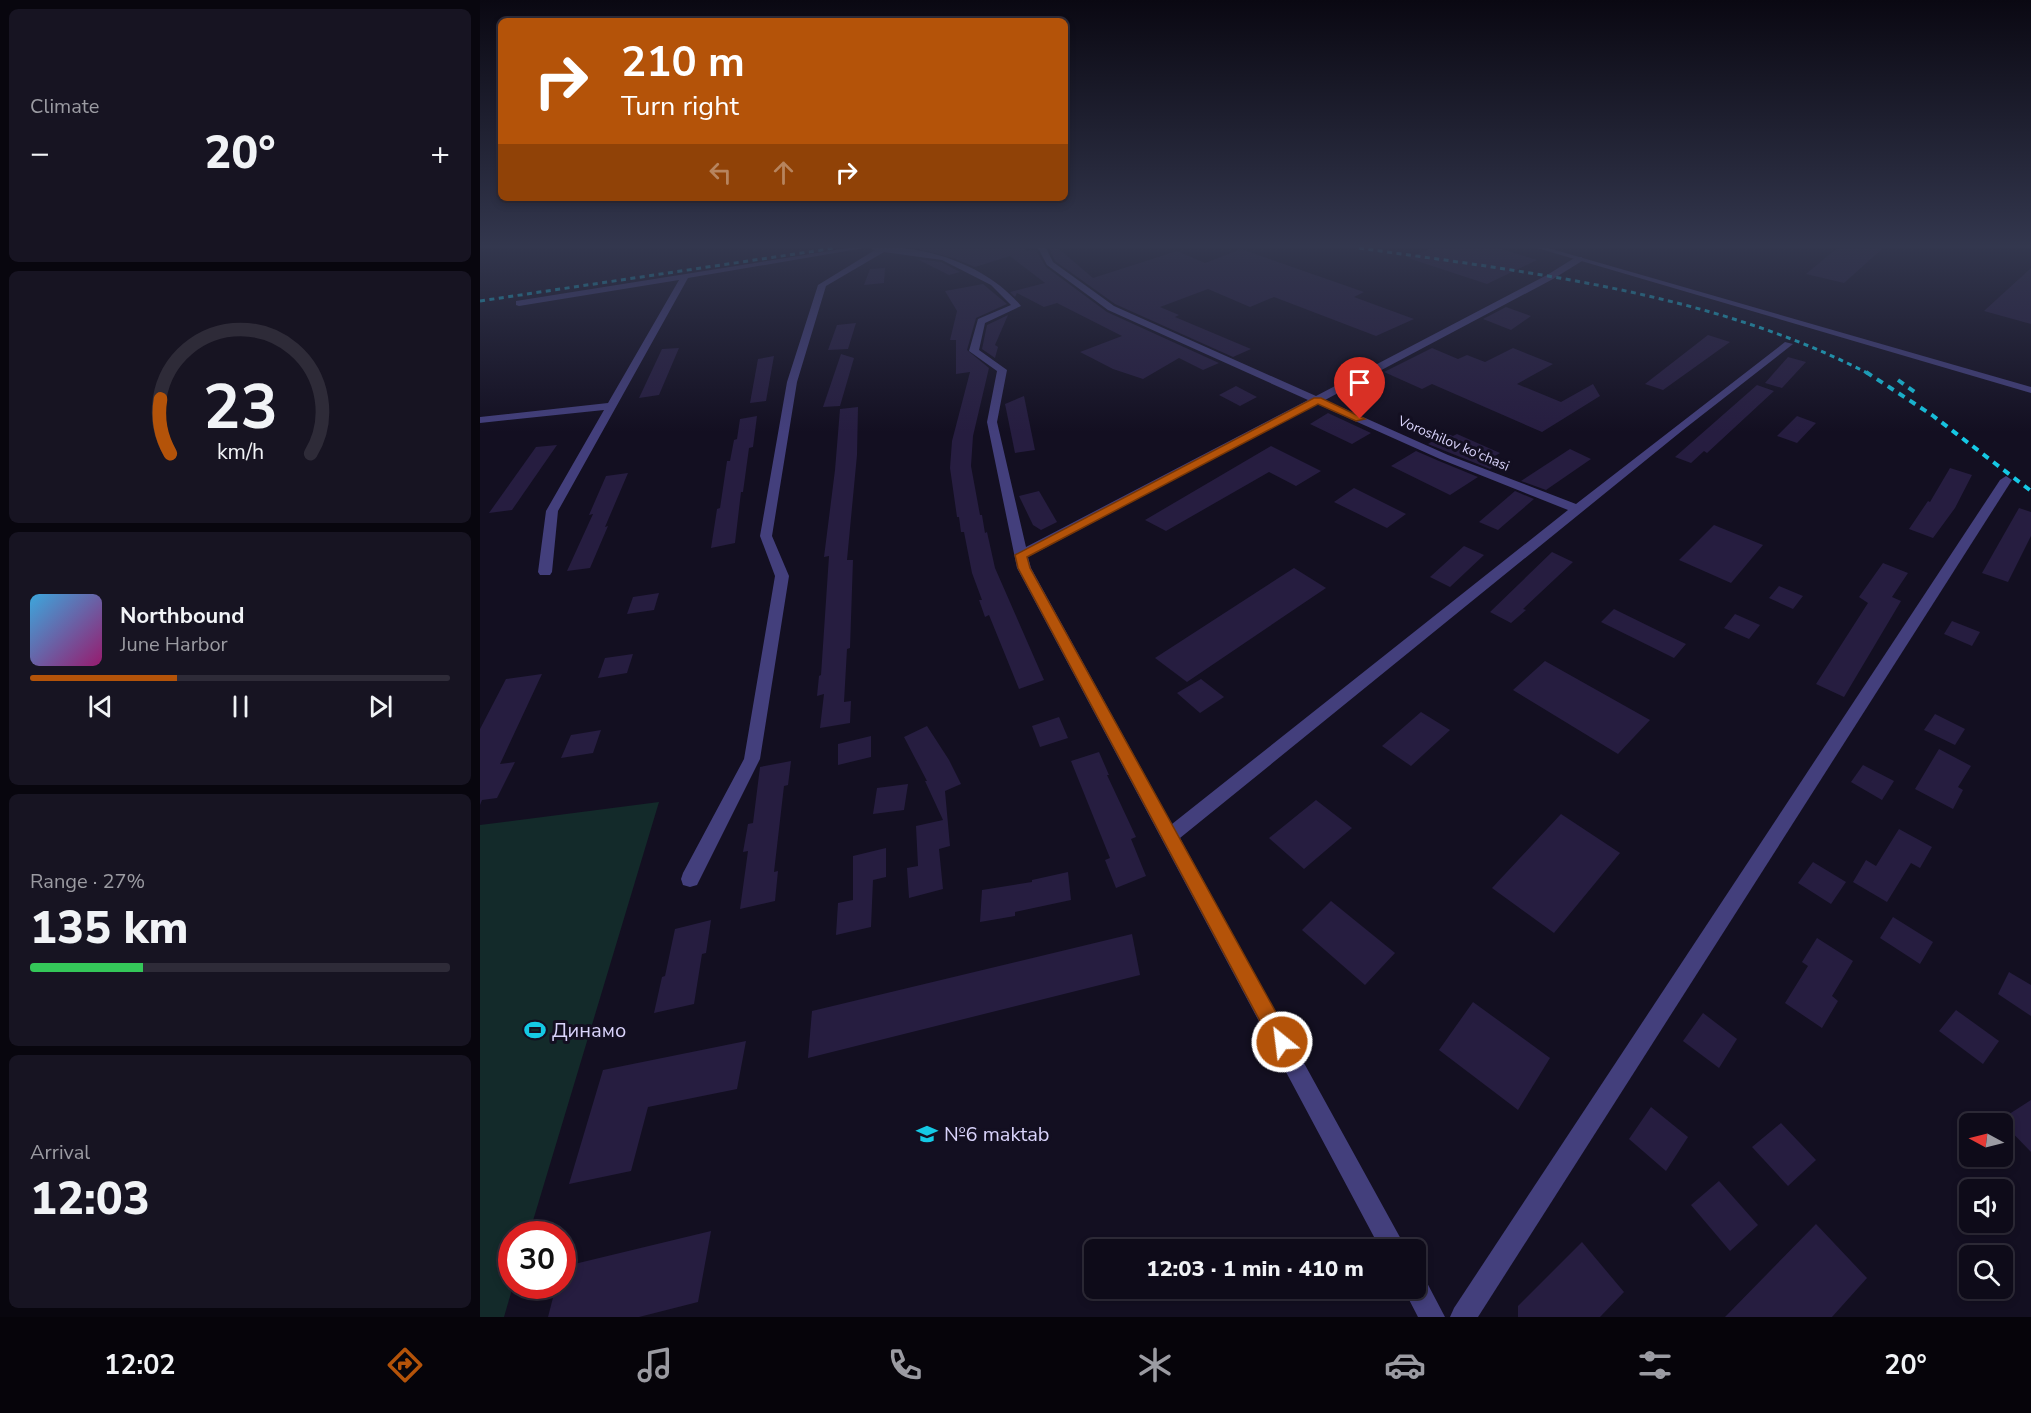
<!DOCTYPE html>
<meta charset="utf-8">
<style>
body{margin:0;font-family:"Nunito Sans",sans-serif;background:#171422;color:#f1f3f6;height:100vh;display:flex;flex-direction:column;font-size:22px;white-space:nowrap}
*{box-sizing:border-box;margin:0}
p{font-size:20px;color:#9b9ba2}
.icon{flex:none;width:33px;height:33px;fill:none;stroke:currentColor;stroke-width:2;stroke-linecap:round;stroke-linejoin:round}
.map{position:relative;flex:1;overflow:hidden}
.details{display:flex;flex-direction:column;gap:9px;padding:9px;background:#08060e;width:480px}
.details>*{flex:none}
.top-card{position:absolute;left:18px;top:18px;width:570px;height:183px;border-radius:9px;box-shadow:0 3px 9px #0003,0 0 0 2px #2e2b38;background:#b45309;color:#fff;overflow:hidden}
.needle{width:39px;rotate:277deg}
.buttons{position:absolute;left:1479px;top:1113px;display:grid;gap:12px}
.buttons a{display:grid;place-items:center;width:54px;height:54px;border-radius:9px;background:#0e0b19;box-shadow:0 3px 9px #0003,0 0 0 2px #2e2b38;font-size:30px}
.speed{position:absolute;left:18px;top:1221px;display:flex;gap:12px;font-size:30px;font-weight:700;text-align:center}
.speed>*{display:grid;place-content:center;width:78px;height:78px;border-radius:50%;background:#0e0b19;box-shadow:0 3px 9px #0003,0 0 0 2px #2e2b38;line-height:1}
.speed .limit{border:9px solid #d22;background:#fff;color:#111}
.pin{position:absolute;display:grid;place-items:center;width:51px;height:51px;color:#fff;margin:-62px -26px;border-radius:50% 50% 50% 0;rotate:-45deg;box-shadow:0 0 6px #0007}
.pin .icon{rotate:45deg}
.me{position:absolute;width:66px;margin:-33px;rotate:331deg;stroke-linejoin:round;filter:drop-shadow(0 0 4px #0008)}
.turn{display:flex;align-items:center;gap:21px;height:126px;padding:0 24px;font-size:27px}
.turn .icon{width:78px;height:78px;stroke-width:2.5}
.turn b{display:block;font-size:42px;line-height:51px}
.lanes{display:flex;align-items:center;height:57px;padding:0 24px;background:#0003;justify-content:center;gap:30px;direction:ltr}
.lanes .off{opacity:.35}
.big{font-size:45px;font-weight:800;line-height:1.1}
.details .tile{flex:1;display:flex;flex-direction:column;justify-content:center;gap:9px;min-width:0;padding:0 21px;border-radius:9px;background:#171422}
.details .dial{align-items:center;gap:0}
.dial svg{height:156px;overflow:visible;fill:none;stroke:#2e2b38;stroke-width:7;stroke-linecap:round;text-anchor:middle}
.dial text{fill:#f1f3f6;stroke:none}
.song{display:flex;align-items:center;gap:18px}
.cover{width:72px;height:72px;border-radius:9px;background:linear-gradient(135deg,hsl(200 70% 55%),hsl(320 70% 35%))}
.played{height:6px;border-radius:3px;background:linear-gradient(90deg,#b45309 35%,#2e2b38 35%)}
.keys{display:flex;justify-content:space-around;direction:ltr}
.heat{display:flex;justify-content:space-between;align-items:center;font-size:33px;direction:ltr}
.charge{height:9px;border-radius:4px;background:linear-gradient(90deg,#34c759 27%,#2e2b38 0)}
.trip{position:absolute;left:604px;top:1239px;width:342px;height:60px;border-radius:9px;background:#0e0b19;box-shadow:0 3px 9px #0003,0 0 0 2px #2e2b38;font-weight:800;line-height:60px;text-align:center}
.tab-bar{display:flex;height:96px;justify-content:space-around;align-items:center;background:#06040a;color:#9b9ba2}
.tab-bar .icon{width:42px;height:42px}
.tab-bar .on{color:#b45309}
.tab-bar b{font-size:27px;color:#f1f3f6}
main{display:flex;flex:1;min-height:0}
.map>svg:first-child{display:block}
.green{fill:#132a2a}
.building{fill:#261d40}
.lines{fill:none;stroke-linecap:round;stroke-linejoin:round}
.minor{fill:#433f7c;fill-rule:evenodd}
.tertiary{fill:#433f7c;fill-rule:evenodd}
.rail-far1{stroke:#15c9e5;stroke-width:3;stroke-dasharray:5 4.5;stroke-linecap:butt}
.rail{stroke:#15c9e5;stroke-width:4;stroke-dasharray:7 6;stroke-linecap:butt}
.route{fill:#b45309;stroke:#753606;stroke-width:1.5}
.labels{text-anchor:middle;stroke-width:6;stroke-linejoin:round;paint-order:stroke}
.far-street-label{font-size:14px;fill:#d9d3fb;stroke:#130f21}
.near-poi-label{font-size:20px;fill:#d9d3fb;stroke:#130f21;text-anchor:start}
</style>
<main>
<section class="details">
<div class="tile"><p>Climate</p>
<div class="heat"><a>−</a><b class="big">20°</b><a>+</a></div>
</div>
<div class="tile dial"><svg viewBox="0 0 100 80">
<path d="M14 69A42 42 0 1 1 86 69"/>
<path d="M14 69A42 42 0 0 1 9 41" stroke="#b45309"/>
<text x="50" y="56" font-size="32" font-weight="700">23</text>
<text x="50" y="72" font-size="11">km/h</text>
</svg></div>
<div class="tile">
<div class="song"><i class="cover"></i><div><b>Northbound</b><p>June Harbor</p></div></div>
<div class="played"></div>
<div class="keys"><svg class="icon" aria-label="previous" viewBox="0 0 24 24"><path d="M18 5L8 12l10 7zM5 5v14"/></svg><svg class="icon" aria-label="pause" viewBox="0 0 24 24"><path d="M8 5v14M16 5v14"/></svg><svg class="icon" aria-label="next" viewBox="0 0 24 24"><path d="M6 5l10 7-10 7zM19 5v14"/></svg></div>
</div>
<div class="tile"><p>Range · 27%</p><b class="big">135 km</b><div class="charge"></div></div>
<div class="tile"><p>Arrival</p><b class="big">12:03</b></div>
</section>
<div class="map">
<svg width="1551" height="1317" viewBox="0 0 1551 1317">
<rect width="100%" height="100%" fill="#130f21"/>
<path class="green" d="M179 802 49 1234H32L33 1286 24 1317H0V825Z"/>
<g class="building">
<path d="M435 248H545L546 251 556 250 566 267 627 312 739 363 723 370 699 358 663 379 633 369 600 352 642 336 577 303 564 307 537 293 535 297 530 292 565 283 530 256 495 267 473 258Z"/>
<path d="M569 248H578L613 278 697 251 725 263 761 249 884 292 874 297 934 319 896 336 794 297 770 307 728 289 680 307 699 315 695 317 771 349 753 357 635 304 575 261Z"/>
<path d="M952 248H1018L1057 260 1007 284 928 258Z"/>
<path d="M1357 248H1403L1364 283 1326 274Z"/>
<path d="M437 259 461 262 480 272 469 275Z"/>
<path d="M405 268 404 283 384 285 390 269Z"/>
<path d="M1551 268V324L1504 311Z"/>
<path d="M503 284 527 304 496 318 487 350 509 368 493 436 491 466 500 515H502L505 533 507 532 515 568 564 680 539 689 509 615 505 617 499 600H502L492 573 484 532H481L479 517H477L470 468 472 441 490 372 476 374V340H470L477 311 465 291Z"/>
<path d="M1026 307 1051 316 1031 330 1003 319Z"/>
<path d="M528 315 515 345 518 347 515 358 502 349 507 325Z"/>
<path d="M376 323 368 349 348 350 357 325Z"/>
<path d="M1228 335 1250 342 1183 390 1165 384Z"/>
<path d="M199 348 179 395 159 398 182 349Z"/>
<path d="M952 348 978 359 987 355 1005 362 1033 348 1073 364 1037 384 1081 402 1113 384 1120 396 1062 432 952 384 942 389 904 372Z"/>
<path d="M361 354 374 358 360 406 343 407Z"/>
<path d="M294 356 286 401 270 403 278 359Z"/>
<path d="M1308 357 1326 362 1302 388 1285 383Z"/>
<path d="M1277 385 1294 391 1227 453 1224 451 1211 463 1195 457Z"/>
<path d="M756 386 777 397 760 406 739 395Z"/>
<path d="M544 396 555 450 535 453 525 404Z"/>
<path d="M378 407 377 455 367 560H373L370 648 367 649 364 702 371 701 370 723 340 728 344 694 337 696 339 676 341 675 349 556 344 557 355 470 360 409Z"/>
<path d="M848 413 891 433 872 444 830 424Z"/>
<path d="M277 416 273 447 269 448 263 492H261L255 543 231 548 237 509 240 508 247 461H250L254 440 257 439 260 419Z"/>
<path d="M1317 416 1336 423 1317 443 1297 436Z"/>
<path d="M966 433 973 436 977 434 1020 453 1015 456 1023 460 1010 469 948 444Z"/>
<path d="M77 445 32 510 9 513 56 447Z"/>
<path d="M791 446 841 471 816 486 789 472 686 531 665 520Z"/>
<path d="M1090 449 1111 459 1066 490 1041 481Z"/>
<path d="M936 451 959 461 998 477 970 495 911 466Z"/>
<path d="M1470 468 1492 475 1475 508 1453 538 1429 529 1448 501 1450 502Z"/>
<path d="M148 473 125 527 128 526 110 568 87 571 113 514 109 515 126 476Z"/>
<path d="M874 488 926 514 907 528 854 502Z"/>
<path d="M559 491 577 522 561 530 553 525 539 496Z"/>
<path d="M1035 491 1054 499 1018 530 999 522Z"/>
<path d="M1539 508 1551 512V536L1528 582 1502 573Z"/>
<path d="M1234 525 1283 545 1251 583 1199 560Z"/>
<path d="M984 546 1004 555 970 587 950 577Z"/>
<path d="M1072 552 1093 562 1043 609 1046 610 1031 623 1010 612Z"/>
<path d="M1403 563 1428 573 1412 597 1421 601 1364 697 1336 684 1388 603 1379 597Z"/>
<path d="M814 568 846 588 707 682 675 658Z"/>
<path d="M1299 586 1323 596 1313 609 1289 598Z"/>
<path d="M179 593 174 610 147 614 153 597Z"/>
<path d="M1134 609 1187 635 1206 644 1194 658 1121 622Z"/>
<path d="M1255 614 1280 625 1269 639 1244 628Z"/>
<path d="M1472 621 1500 632 1492 646 1464 634Z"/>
<path d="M153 654 147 673 118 678 125 658Z"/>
<path d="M1065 661 1170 720 1138 754 1033 690Z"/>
<path d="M62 674 20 764 35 762 17 798 2 800 0 805V729L26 679Z"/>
<path d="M721 679 744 697 720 713 697 693Z"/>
<path d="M941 712 970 730 931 766 902 746Z"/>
<path d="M1455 714 1485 729 1475 745 1444 730Z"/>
<path d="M579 717 588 738 560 747 552 726Z"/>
<path d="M447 726 469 760 481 784 465 791 470 846 459 849 463 889 429 898 427 868 438 866 436 826 463 820 445 781H447L424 737Z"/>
<path d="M121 730 113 753 81 758 91 735Z"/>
<path d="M391 736V757L358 765V744Z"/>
<path d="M1459 749 1491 766 1478 787 1483 790 1473 809 1435 789Z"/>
<path d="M619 752 629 775H627L656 837 651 839 666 876 636 888 625 860 630 858 591 761Z"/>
<path d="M311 761 308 785 304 786 294 872 298 871 295 901 260 909 268 851 263 852 268 824 273 823 280 767Z"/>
<path d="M1383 765 1414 781 1402 800 1371 782Z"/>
<path d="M428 784 424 810 393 814 397 788Z"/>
<path d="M836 800 872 828 824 869 789 838Z"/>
<path d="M1081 814 1140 853 1074 933 1012 888Z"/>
<path d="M1419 829 1452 847 1440 868 1431 863 1407 902 1373 882 1386 860 1396 866Z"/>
<path d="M406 848V877L393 880 391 927 356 935 358 903 373 900V856Z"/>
<path d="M1333 862 1366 882 1351 904 1318 883Z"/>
<path d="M588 872 591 900 535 912V916L500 922 502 890 552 882V880Z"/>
<path d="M851 901 915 953 885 985 822 930Z"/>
<path d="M1413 917 1453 942 1440 964 1400 938Z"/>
<path d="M231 920 226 953 222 954 214 1004 174 1013 182 977 185 976 195 929Z"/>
<path d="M652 934 660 975 328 1058 332 1011Z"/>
<path d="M1337 938 1373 961 1352 996 1358 1001 1342 1028 1305 1003 1328 966 1322 962Z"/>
<path d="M1529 972 1551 985V1016L1518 994Z"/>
<path d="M993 1002 1070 1058 1038 1110 959 1050Z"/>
<path d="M1476 1010 1519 1041 1503 1064 1459 1031Z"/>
<path d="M1223 1013 1257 1039 1239 1068 1203 1041Z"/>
<path d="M266 1041 257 1089 168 1107 151 1171 89 1184 123 1070Z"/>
<path d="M1551 1100V1152L1520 1120Z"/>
<path d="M1171 1107 1208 1137 1186 1171 1149 1139Z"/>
<path d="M1301 1123 1336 1160 1308 1186 1272 1147Z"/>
<path d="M1239 1181 1278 1225 1250 1251 1211 1205Z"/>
<path d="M1336 1224 1387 1278 1352 1317H1245Z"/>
<path d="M231 1231 218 1302 159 1317H68L76 1286H82V1267Z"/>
<path d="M1102 1242 1144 1292 1120 1317H1038V1306Z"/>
</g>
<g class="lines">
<g class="minor">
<path d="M368 248H384L208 278 78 511 72 572 70 575H60L58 572 66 511 124 410 0 423V417L128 403 199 280 39 306 36 305V301Z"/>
<path d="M390 248C443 243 507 265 541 306L505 323 499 350 527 370 517 422 546 547 828 400 628 310 567 265 558 248H566L573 262 634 306 836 396 1067 275 1096 257H1102V261L1073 279 845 400 968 455 1096 504 1305 342 1313 344 1203 430 700 838 927 1250H901L537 568 507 422 517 371 489 351 498 319 531 305 511 285 462 260 404 252 346 286 317 382 292 536 309 576 280 759 217 885 210 887 203 885 201 879 203 873 264 759 295 576 280 536 307 382 338 285 395 250ZM837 404 960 459 1088 510 692 824 551 568 548 557Z"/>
<path d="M1526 476 1532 480 998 1317H970L974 1308 1520 480Z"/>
<path d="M936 1275 945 1279 965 1317H938L923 1288H936Z"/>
</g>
<path class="tertiary" d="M1057 248H1068L1551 387V393Z"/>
<g class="rail-far1">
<path d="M879 248C1049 272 1234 293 1389 374"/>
<path d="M0 301 355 248"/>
</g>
<g class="rail">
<path d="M1386 372 1452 415 1551 491"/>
<path d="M1418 380 1436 393"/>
</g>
</g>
<linearGradient id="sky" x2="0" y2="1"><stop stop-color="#0a0812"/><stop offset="0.57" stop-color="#33374e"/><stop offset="1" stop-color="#33374e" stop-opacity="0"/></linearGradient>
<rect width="1551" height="432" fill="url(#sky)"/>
<path class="route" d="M834 398H841L885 419 876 421 838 404 547 557 550 568 809 1036 812 1042 809 1049 802 1052 795 1049 538 568 535 555Z"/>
<defs>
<symbol id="stadium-bare" viewBox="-9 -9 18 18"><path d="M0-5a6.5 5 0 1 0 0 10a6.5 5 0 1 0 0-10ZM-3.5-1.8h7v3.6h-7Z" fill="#15c9e5" stroke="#130f21" stroke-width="2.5" paint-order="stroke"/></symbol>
<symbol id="school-bare" viewBox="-9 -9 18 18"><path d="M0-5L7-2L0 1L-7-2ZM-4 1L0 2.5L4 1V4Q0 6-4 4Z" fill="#15c9e5" stroke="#130f21" stroke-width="2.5" paint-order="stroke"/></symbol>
</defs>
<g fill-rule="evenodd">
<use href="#stadium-bare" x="40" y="1015" width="30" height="30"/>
<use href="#school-bare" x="432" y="1119" width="30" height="30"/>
</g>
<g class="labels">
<g class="far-street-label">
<text transform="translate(974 443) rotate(23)" y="5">Voroshilov ko'chasi</text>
</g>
<g class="near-poi-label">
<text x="72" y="1037">Динамо</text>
<text x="464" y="1141">№6 maktab</text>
</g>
</g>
</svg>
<div class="buttons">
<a><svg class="needle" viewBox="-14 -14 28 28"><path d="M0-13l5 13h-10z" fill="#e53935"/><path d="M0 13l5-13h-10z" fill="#9b9ba2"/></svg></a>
<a><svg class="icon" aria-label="sound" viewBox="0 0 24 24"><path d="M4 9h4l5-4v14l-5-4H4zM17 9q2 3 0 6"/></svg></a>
<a><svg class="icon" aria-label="search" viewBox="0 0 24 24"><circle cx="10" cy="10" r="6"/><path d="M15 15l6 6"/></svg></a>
</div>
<div class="speed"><div class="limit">30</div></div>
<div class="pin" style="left:880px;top:419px;background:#d93025"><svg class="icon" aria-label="arrive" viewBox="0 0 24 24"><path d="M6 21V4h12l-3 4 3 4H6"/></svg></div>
<svg class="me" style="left:802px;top:1042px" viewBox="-20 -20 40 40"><circle r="17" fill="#b45309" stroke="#fff" stroke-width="3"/><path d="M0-11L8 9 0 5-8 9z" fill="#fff"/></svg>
<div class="trip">12:03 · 1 min · 410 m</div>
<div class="top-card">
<div class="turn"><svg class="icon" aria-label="right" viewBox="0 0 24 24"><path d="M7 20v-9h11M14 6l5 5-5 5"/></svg><div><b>210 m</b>Turn right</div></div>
<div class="lanes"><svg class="icon off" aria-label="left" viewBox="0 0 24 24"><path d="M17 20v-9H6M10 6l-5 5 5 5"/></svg><svg class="icon off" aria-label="ahead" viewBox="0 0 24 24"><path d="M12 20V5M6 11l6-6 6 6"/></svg><svg class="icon" aria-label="right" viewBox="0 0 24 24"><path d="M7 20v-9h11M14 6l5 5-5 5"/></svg></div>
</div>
</div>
</main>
<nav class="tab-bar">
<b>12:02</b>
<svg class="icon on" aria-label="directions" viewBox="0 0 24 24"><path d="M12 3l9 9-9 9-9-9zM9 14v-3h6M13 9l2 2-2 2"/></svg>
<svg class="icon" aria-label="music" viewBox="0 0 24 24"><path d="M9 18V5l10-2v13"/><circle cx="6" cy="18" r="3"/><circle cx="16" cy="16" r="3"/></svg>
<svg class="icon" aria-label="phone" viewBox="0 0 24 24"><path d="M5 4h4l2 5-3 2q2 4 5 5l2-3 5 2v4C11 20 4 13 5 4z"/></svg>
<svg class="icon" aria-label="climate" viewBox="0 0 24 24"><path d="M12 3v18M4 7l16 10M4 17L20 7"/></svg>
<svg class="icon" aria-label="car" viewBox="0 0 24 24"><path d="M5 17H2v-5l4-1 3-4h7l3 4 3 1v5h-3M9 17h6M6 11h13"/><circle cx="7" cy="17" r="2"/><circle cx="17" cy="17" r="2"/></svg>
<svg class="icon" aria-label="filters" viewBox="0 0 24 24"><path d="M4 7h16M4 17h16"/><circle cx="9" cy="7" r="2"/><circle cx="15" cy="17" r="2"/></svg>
<b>20°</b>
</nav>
